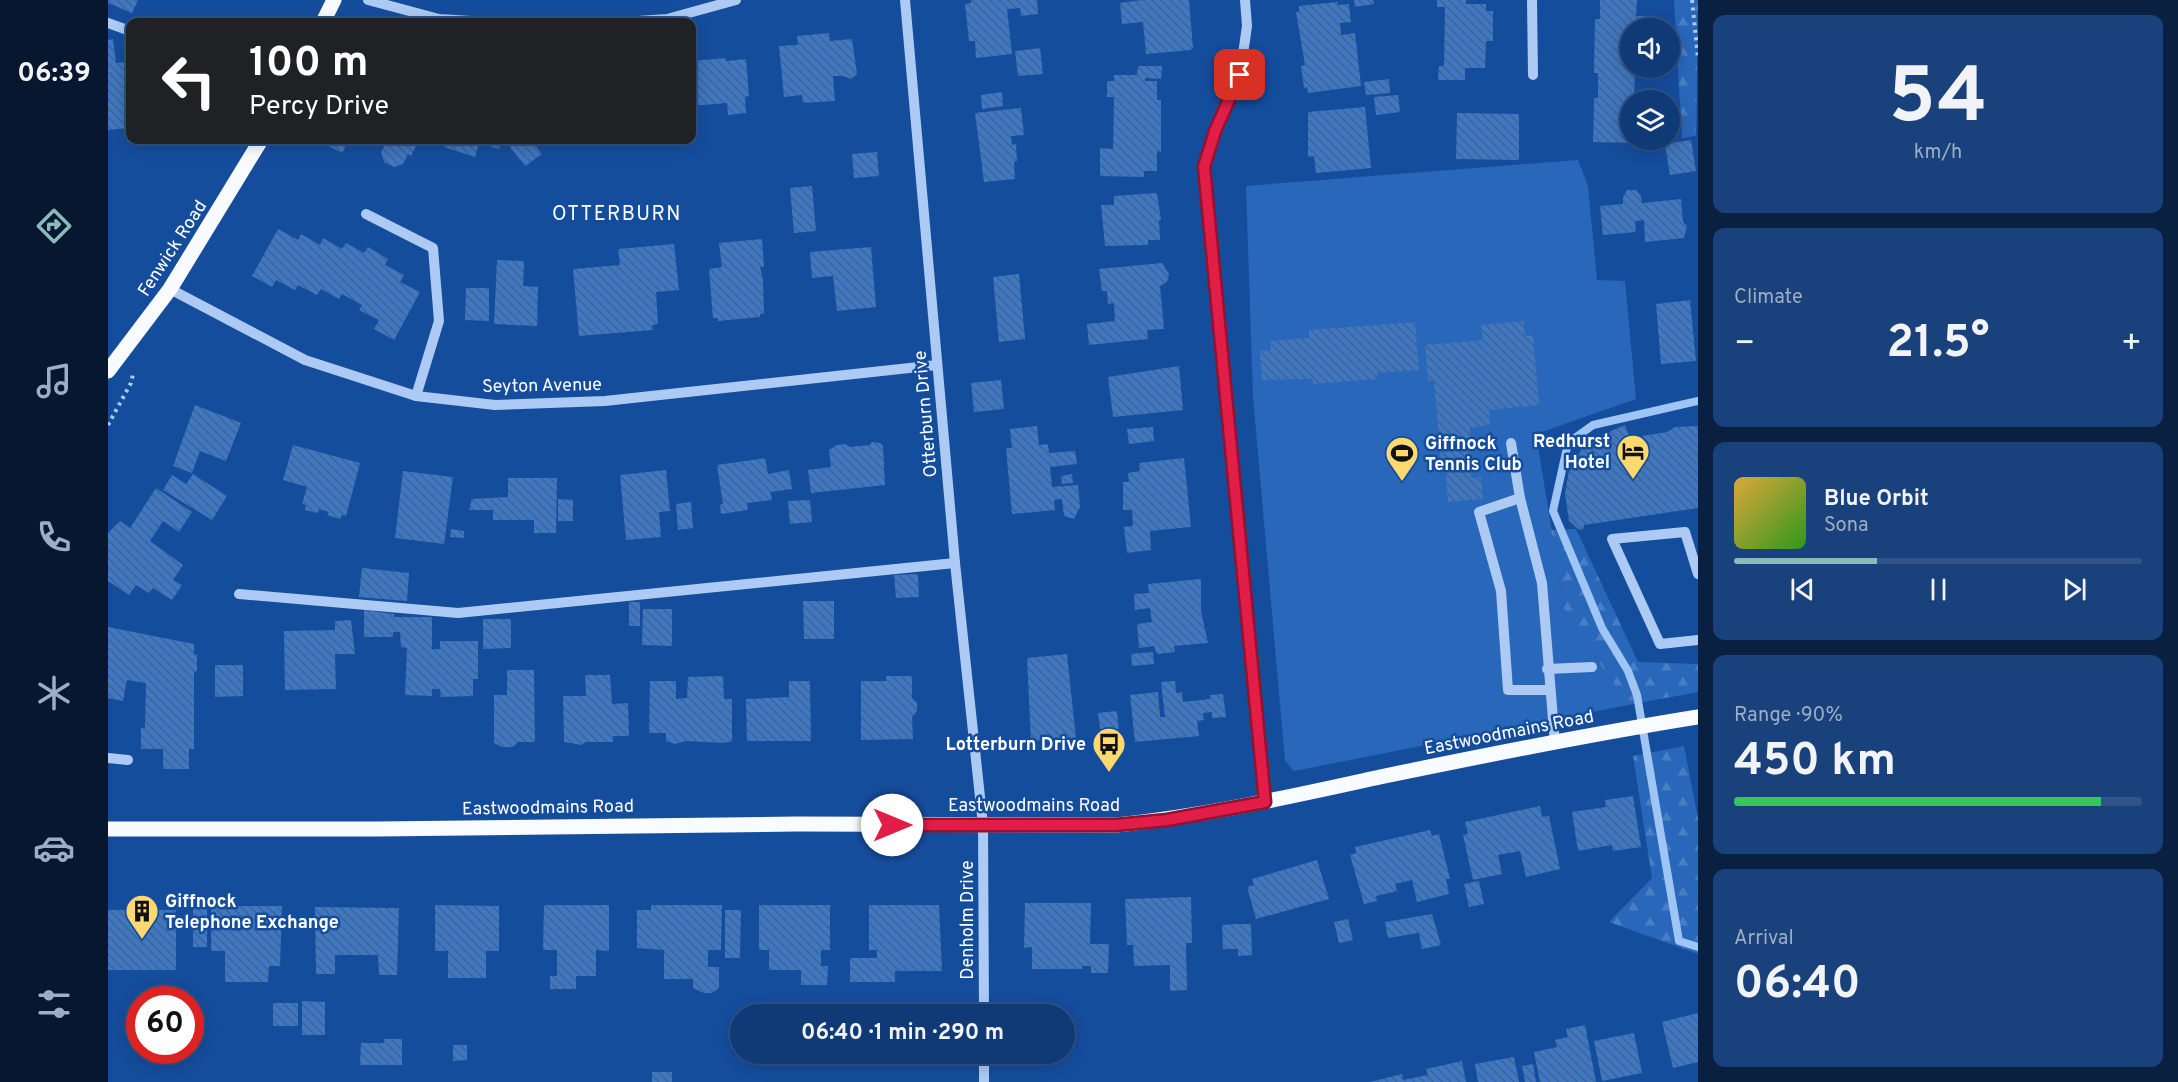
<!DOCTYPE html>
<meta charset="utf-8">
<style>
body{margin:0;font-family:Overpass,sans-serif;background:#19417b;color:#f1f3f6;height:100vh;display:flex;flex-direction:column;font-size:22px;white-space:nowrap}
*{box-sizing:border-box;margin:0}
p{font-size:20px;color:#9cadc5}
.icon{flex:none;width:33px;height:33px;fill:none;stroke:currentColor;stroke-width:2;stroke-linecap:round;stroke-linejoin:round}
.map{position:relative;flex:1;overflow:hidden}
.sheet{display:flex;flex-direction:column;gap:15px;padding:15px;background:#092041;width:480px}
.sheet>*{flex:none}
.hud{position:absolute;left:18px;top:18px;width:570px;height:126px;border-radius:12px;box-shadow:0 3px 15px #0003,0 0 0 2px #305488;background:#202124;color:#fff;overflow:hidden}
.buttons{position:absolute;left:1512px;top:18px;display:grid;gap:12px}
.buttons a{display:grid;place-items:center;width:60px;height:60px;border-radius:50%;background:#103a76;box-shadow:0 3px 15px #0003,0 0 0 2px #305488;font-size:30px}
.speed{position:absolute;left:18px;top:986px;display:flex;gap:12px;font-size:30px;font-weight:700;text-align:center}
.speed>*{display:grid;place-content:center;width:78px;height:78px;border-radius:50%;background:#103a76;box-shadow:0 3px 15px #0003,0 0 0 2px #305488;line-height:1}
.speed .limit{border:9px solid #d22;background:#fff;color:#111}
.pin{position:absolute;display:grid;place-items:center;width:51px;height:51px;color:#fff;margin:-26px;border-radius:12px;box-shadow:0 3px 9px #0006}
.me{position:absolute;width:66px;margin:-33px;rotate:90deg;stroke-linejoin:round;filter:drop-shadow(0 0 4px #0008)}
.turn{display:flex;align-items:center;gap:21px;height:126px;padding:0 24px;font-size:27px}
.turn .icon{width:78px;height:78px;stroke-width:2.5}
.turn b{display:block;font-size:42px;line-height:51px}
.big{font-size:45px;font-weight:700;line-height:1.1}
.sheet .tile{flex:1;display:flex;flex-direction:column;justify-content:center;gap:9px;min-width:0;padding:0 21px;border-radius:12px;background:#19417b}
.sheet .dial{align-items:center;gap:0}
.dial b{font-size:78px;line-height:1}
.song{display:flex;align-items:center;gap:18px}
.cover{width:72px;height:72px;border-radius:9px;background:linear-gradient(135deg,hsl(40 70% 55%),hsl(110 70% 35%))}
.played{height:6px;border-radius:3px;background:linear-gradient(90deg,#8bbbb9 35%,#305488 35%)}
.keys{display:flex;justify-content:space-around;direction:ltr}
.heat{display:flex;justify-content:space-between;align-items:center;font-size:33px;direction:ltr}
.charge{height:9px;border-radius:4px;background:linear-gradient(90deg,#34c759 90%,#305488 0)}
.trip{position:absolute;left:622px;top:1004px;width:345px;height:60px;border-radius:30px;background:#103a76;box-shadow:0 3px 15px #0003,0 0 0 2px #305488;font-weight:700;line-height:60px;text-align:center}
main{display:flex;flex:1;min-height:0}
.menu{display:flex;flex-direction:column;width:108px;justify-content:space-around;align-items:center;background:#06172f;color:#9cadc5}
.menu .icon{width:42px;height:42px}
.menu .current{color:#8bbbb9}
.menu b{font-size:27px;color:#f1f3f6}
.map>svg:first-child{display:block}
.grass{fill:#2967ba}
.forest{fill:url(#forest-firs)}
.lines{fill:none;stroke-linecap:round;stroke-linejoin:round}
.stream{stroke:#9fc5f5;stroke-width:8}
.building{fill:url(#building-back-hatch)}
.path{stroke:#accaf3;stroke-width:4;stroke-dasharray:3 4.5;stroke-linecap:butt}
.minor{stroke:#accaf3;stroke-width:10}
.major{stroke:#f8fbff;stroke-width:15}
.route-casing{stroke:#92132f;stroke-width:15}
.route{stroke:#e11d48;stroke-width:10}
.labels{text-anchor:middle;stroke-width:5;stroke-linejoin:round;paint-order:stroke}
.street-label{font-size:18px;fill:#fff;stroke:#154d9d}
.poi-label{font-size:18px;font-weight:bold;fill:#fff;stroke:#154d9d;text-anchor:end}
.neighbourhood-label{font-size:20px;letter-spacing:1.5px;fill:#fff;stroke:#154d9d}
</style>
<main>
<nav class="menu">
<b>06:39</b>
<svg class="icon current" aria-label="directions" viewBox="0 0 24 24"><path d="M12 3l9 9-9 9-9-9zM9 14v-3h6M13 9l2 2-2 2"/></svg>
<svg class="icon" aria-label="music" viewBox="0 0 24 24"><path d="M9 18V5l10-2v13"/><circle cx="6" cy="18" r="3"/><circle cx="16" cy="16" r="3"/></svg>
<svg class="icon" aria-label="phone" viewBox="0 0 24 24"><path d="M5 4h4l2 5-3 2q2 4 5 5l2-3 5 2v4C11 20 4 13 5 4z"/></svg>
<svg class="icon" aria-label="climate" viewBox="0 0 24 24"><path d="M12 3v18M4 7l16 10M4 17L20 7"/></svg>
<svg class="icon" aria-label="car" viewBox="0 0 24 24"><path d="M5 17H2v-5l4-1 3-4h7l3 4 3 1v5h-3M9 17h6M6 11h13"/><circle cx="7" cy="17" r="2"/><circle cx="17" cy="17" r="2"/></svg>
<svg class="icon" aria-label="filters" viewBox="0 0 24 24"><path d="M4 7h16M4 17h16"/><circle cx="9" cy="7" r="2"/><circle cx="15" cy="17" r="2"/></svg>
</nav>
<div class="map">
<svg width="1590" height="1082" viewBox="0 0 1590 1082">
<defs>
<pattern id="forest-firs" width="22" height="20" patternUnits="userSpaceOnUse" patternTransform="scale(1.5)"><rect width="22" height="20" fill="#2967ba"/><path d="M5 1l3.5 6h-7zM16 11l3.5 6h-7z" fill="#497ec4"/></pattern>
<pattern id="building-back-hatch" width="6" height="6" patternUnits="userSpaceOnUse" patternTransform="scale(1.5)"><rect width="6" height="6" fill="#3e77c3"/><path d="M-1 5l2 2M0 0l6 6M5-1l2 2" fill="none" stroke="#456288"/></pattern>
</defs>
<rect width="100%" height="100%" fill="#154d9d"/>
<path class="grass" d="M1470 160 1480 186 1489 280 1517 281 1528 399 1428 434 1457 613 1520 705 1186 771 1177 761 1145 397 1138 186Z"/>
<g class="forest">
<path d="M1566 0H1590L1588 136 1574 138Z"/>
<path d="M1468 529 1530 662 1590 664V692L1520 705 1457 613 1443 530Z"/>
<path d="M1576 746 1590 818V954L1501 922 1544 878 1525 756Z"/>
</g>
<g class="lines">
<path class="stream" d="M1590 401 1485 425 1460 443 1445 511 1494 628 1520 671 1529 695 1571 941 1590 947"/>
</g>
<g class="building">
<path d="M0 0H30L24 13 0 3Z"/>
<path d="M863 0H929L930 14 913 16 912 8 899 9 904 54 868 58 867 41H861L857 4 863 3Z"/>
<path d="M1034 0H1081L1085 48 1083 50 1038 54 1035 22 1014 24 1012 3Z"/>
<path d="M1246 0H1265L1266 4 1247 7Z"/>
<path d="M1329 0H1358V4H1378V11H1385V41H1378L1377 68H1357V80H1330L1331 66H1336L1337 7H1329Z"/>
<path d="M1492 0H1529L1528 16H1544V28H1522V68H1527L1526 100H1522L1525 143 1485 142 1486 98H1490V73H1486L1487 19H1492Z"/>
<path d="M1229 2 1230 5 1241 4 1243 22 1232 23 1233 35 1247 33 1253 86 1200 93 1199 87 1196 88 1193 66 1197 65 1188 12H1191V6Z"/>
<path d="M721 33 722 41 744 39 749 74 743 79 735 76H725L727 101 695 103 694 95 676 97 671 46 690 45 689 36Z"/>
<path d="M5 39 8 63 22 62V128L0 130V40Z"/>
<path d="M932 48 935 74 910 76 907 51Z"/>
<path d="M618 58V61L638 59 641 96 637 97 638 113 620 115 619 103 584 106V61Z"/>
<path d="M1030 66H1054L1053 79 1037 78V81H1049V100H1053V152L1049 151V171H1036V177L992 176V148L1005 149 1006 97H999V81H1006V75H1029Z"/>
<path d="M1281 79 1282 93 1258 95 1256 82Z"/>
<path d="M894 92 895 106 874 109 873 95Z"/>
<path d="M1290 95 1292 112 1268 115 1266 97Z"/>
<path d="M1257 107 1263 168 1208 173 1206 156 1200 157V112Z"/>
<path d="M913 108 916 135 903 136 904 145 908 144 909 161 906 162 907 179 876 182 867 113Z"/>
<path d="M1349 113 1411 114V160L1348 159Z"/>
<path d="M212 140H241L234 153 211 141Z"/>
<path d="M271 140H311L303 156 300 154 295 164 286 167 276 162 273 152 278 143Z"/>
<path d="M339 140H394L391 149 371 143 367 157 336 147Z"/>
<path d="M412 140H423L434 154 417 166 402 147Z"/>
<path d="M1583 140 1588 171 1562 175 1557 144Z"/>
<path d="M769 152 771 176 746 178 744 154Z"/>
<path d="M704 186 708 231 686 233 682 188Z"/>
<path d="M1519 190H1528L1533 196 1534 203 1573 199 1575 222 1579 226 1576 238 1537 242 1536 220 1527 221 1528 232 1495 235 1492 206 1515 204V198Z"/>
<path d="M1049 193 1053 220H1051L1052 240H1040V245L997 246 993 205H1006V196Z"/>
<path d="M170 229 190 240 193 234 212 245 215 238 234 249 238 243 256 253 260 247 280 259 277 265 296 275 292 282 312 292 286 340 266 329 271 320 251 310 254 305 234 294 231 299 213 289 209 295 190 285 187 290 168 280 164 287 144 276Z"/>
<path d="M654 239 656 267H652L655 279 656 314H652V317L610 321V318H605L601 269 614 267 611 243Z"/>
<path d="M566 244 571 290 548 292 550 324 544 325 545 330 471 336 465 269 512 265 510 249Z"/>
<path d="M763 247 768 307 729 311 725 276 704 278 702 252Z"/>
<path d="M389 260 416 261 415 286 430 287 429 326 386 324Z"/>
<path d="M1054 263 1061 274 1059 282 1052 286 1056 329 1039 330 1040 339 981 345 979 324 1007 321 1006 303 1000 304 999 291H994L991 269Z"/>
<path d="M911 274 917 339 891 342 885 277Z"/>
<path d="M358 288H381V321L357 320Z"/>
<path d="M1582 300 1588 361 1553 364 1548 304Z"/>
<path d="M1416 321 1417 336 1425 335 1431 405 1381 410 1382 425 1362 428 1363 478 1373 477 1375 499 1340 502 1337 464H1333L1326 380 1320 381 1317 345 1375 340 1373 325Z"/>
<path d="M1307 322 1311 370 1269 373 1270 379 1205 384V379L1154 380 1152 351 1163 350 1162 341 1201 338V330Z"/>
<path d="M1071 366 1075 410 1005 417 1000 377Z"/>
<path d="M893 380 896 409 866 412 863 383Z"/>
<path d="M87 405 133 423 118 461 92 451 84 473 65 466Z"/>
<path d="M1517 425 1522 438 1559 432 1567 427 1590 426V508L1476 525 1475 530 1470 529 1461 521 1457 494 1462 465 1468 454 1473 452 1471 445Z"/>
<path d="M929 426 931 445 940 444 941 453 967 451 969 464 942 467 944 487 970 485 972 507 966 519 956 516 954 499 946 500 947 510 904 514 898 448H904L902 429Z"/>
<path d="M1045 427 1046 441 1021 444 1019 429Z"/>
<path d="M764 442 772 443 775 446 777 485 703 493 700 470 723 467 721 450 729 445 737 444 742 447 762 445Z"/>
<path d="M185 445 252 463 238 516 234 515 232 519 219 515 221 512 211 509 210 513 197 510 198 505 194 504 199 487 175 480Z"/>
<path d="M657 458 660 474 681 470 684 489 662 492 664 500 639 503 640 510 613 514 612 504H615L609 465Z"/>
<path d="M1076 458 1083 527 1042 531 1043 550 1019 553 1016 527 1025 526 1024 510H1015V482H1021L1020 473 1032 471 1031 463Z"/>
<path d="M558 470 562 511 551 512 553 537 518 540 512 475Z"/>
<path d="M295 471 345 477 336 544 287 538Z"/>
<path d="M85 474 119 496 104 520 55 490 64 475 78 484Z"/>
<path d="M964 474 965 483 954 484 953 476Z"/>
<path d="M400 478H449L448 533H426V520H385V510H361L364 499 400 497Z"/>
<path d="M48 488 84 512 71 532 55 521 42 541 75 565 65 580 74 585 64 600 45 588 41 593 28 585 21 595 0 581V533L12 521 22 528Z"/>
<path d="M450 499 465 500V521H450Z"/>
<path d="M702 500 704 522 682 524 680 501Z"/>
<path d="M583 502 585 528 570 530 568 504Z"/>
<path d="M343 529 356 531V538L342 537Z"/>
<path d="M254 568 301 573 299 601 251 597Z"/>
<path d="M810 574 811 597 788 598 786 575Z"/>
<path d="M1093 579V611L1100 643 1066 646 1067 652 1049 654 1046 646 1031 648 1029 624 1044 622 1043 616 1042 608 1027 610 1026 594 1041 593 1040 584Z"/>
<path d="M695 601H726V639H696Z"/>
<rect x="521" y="602" width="11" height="24"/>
<path d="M535 609H564V646L534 645Z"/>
<path d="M256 610 286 614V617H324V649H332V641H370V679H365V696L333 697 332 689H324V696L297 695 299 648 293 647 292 632H285V637H256Z"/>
<path d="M375 619H403V648L375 649Z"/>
<path d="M243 620 247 654H227L228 689 177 690 176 631 227 630V621Z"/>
<path d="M0 627 86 644V655L89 654V671L86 672V749H81V769H55V749H33V728H37L38 683 19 680 15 701 0 698Z"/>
<path d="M1045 652 1046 664 1024 666 1023 654Z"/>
<path d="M959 654 968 739 923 741 919 658Z"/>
<path d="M107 665H135V696L107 697Z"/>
<path d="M399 670H426L427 742H410L405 747H394L386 743V695H399Z"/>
<path d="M477 675H502L504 704 520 703 521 736H505V742H477L474 745 456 742 455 696H478Z"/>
<path d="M615 676 616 699H624V741L616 743 578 741 567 744 558 741V733H541L542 681H568V699L579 698 580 677Z"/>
<path d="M778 676H804V698L809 703V711L804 717 805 739 753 740V681H778Z"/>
<path d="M681 681H702L703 741H639L638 699 681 697Z"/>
<path d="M1067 681 1068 693 1074 692 1075 702 1102 699V695L1115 694 1118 717 1104 718V712L1095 713 1096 720 1089 721 1091 736 1027 742 1022 695 1050 692 1052 717H1057L1053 682Z"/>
<path d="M1009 711 1011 734 993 735 990 713Z"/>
<path d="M1525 796 1533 847 1505 851 1504 845 1470 851 1464 812 1498 807 1497 800Z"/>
<path d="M1432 806 1434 817 1441 816 1452 869 1418 877 1412 851 1390 855 1394 874 1365 880 1355 835 1360 834 1357 822Z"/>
<path d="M1322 830 1324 836 1331 834 1342 879H1338L1341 894 1309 902 1304 880 1287 884 1289 891 1268 896 1269 901 1256 904 1242 855 1248 853 1247 847Z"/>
<path d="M1209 860 1221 899 1148 919 1139 887 1146 885 1144 879Z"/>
<path d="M1371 881 1376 904 1361 907 1356 884Z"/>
<path d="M1083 897 1084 943H1078L1079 990 1062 991V965L1026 966 1025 945H1019L1017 899Z"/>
<path d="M917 903H983L982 944H1001L1000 973H983V966H974V969H924V947L916 948Z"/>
<path d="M327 905 391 906V951H378V978H340V951H327Z"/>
<path d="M436 905H501V951L488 950V976H468V989H442V976H449V950H435Z"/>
<path d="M543 905H614L613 950H600V967H611V988L604 993H596L585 988V979H556V950L529 948V910H543Z"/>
<path d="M651 905H722V950H713V966H720L719 985H693V970H661V950H651Z"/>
<path d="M761 905H831L834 971H787V982H742V958H769V950H761Z"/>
<path d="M103 906H174L172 966H161L160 982H117V951H103Z"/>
<path d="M207 907 291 908 289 975H271L270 955H227V974H208Z"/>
<rect x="85" y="909" width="14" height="38"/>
<rect x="0" y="910" width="68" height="60"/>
<path d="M617 910H633L632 958H617Z"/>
<path d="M1324 914 1333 945 1314 949 1311 933 1280 938 1277 922Z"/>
<path d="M1240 919 1245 940 1231 943 1226 922Z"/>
<path d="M1129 924H1143L1144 955 1130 956V949H1115L1114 925Z"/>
<path d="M194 1001 217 1002V1035H194Z"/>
<rect x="165" y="1003" width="25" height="23"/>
<path d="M828 1009 850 1010V1014H828Z"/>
<path d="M1590 1013V1062L1565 1068 1554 1022Z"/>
<path d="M1477 1025 1488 1082H1432L1426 1052 1449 1047 1447 1040 1460 1037 1458 1029Z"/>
<path d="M1526 1033 1534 1073 1494 1081 1486 1041Z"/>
<path d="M276 1039H294V1065H252L253 1043H276Z"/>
<path d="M345 1045H359V1060L345 1061Z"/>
<path d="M1406 1057 1411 1082H1370L1367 1064Z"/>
<path d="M1354 1061 1358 1082H1262L1294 1074 1295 1080 1320 1075 1318 1069Z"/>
<path d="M1425 1064 1428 1082H1417L1414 1066Z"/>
<rect x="544" y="1072" width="20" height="10"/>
</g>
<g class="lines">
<g class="path">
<path d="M1584 0 1590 58"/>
<path d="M0 425 23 383 25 374"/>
</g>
<g class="minor">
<path d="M260 0 331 19 379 22"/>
<path d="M797 0 847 563 875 825 876 1014"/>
<path d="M1137 0 1139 26 1132 75 1107 131 1097 167 1157 802"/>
<path d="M1424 0 1425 75"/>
<path d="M515 22 559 19 628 0"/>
<path d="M0 23 22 31"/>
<path d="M258 214 325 248 331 321 308 396"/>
<path d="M62 289 197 360 308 396 387 405 497 401 829 365"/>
<path d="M1403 443 1412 498 1434 583 1447 744"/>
<path d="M1412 498 1371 512 1393 591 1400 690H1441"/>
<path d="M1590 574 1577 532 1504 539 1552 644 1590 640"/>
<path d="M131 594 350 613 847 563"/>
<path d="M1439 669 1484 667"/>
<path d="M0 758 20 760"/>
<path d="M876 1053V1082"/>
</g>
<g class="major">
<path d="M215 22 226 0"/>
<path d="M0 371 62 289 153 140"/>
<path d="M0 829H270L689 824 1008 825C1097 816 1185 796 1272 777 1378 755 1484 734 1590 717"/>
</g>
</g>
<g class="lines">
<defs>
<path id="route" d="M784 825H1008L1059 820 1157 802 1096 167 1107 131 1132 75"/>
</defs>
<use href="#route" class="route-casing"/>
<use href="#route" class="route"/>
</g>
<defs>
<symbol id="hotel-pin" viewBox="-11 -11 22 30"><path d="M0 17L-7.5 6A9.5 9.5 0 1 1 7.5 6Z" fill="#ffd96e" stroke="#154d9d"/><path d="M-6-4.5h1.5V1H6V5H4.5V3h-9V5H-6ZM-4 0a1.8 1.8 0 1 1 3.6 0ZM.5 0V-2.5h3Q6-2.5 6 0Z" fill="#111"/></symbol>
<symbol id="stadium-pin" viewBox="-11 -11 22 30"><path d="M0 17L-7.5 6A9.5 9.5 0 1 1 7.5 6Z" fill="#ffd96e" stroke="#154d9d"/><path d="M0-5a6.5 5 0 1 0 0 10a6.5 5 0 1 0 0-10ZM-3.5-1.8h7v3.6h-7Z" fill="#111"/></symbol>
<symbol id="bus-pin" viewBox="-11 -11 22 30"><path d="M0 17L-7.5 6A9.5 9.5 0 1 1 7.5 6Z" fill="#ffd96e" stroke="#154d9d"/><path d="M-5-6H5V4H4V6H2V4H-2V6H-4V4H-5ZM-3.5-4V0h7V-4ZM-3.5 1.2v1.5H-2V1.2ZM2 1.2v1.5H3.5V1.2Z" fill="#111"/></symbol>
<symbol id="building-pin" viewBox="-11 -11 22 30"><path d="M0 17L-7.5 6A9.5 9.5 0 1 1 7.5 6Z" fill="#ffd96e" stroke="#154d9d"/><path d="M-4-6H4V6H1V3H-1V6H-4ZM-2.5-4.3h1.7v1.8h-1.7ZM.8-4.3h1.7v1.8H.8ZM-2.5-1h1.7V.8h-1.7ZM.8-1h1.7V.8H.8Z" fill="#111"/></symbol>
</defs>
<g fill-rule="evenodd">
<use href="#hotel-pin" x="1506" y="432" width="38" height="52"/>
<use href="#stadium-pin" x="1275" y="434" width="38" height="52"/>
<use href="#bus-pin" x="982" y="725" width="38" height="52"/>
<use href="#building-pin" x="15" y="892" width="38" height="52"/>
</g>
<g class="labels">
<g class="street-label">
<text transform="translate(64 248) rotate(-57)" y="6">Fenwick Road</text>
<text transform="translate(434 385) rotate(-1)" y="6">Seyton Avenue</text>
<text transform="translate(817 414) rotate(-95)" y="6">Otterburn Drive</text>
<text transform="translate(1401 732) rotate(-11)" y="6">Eastwoodmains Road</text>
<text x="926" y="811">Eastwoodmains Road</text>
<text transform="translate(440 807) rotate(-1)" y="6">Eastwoodmains Road</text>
<text transform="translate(859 920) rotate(-90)" y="6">Denholm Drive</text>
</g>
<g class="poi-label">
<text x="1502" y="447">Redhurst<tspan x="1502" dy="21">Hotel</tspan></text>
<text x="1317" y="449" text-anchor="start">Giffnock<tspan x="1317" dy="21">Tennis Club</tspan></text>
<text x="978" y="750">Lotterburn Drive</text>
<text x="57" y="907" text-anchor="start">Giffnock<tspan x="57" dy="21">Telephone Exchange</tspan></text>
</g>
<g class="neighbourhood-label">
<text x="509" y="220">OTTERBURN</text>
</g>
</g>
</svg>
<div class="buttons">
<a><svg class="icon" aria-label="sound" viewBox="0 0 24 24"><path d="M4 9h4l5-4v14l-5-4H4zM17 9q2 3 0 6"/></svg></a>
<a><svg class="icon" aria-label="layers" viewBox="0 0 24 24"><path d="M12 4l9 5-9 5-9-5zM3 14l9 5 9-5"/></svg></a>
</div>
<div class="speed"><div class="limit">60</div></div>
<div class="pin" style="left:1132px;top:75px;background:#d93025"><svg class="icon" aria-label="arrive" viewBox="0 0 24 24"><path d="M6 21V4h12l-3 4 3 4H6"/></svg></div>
<svg class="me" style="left:784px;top:825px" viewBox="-20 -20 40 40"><circle r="19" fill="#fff"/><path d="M0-13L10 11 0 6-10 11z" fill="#e11d48"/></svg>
<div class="trip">06:40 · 1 min · 290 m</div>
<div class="hud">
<div class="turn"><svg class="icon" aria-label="left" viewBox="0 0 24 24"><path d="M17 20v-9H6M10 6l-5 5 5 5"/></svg><div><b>100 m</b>Percy Drive</div></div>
</div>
</div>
<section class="sheet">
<div class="tile dial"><b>54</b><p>km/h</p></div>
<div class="tile"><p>Climate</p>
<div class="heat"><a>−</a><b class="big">21.5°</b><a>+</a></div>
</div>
<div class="tile">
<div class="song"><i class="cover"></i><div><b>Blue Orbit</b><p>Sona</p></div></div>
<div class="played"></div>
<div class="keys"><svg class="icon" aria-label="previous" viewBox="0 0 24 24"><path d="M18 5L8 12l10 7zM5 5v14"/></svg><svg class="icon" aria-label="pause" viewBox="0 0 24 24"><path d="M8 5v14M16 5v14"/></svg><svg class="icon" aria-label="next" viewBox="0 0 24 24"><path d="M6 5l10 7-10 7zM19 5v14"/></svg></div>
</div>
<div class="tile"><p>Range · 90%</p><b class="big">450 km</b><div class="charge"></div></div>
<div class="tile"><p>Arrival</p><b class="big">06:40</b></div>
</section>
</main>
